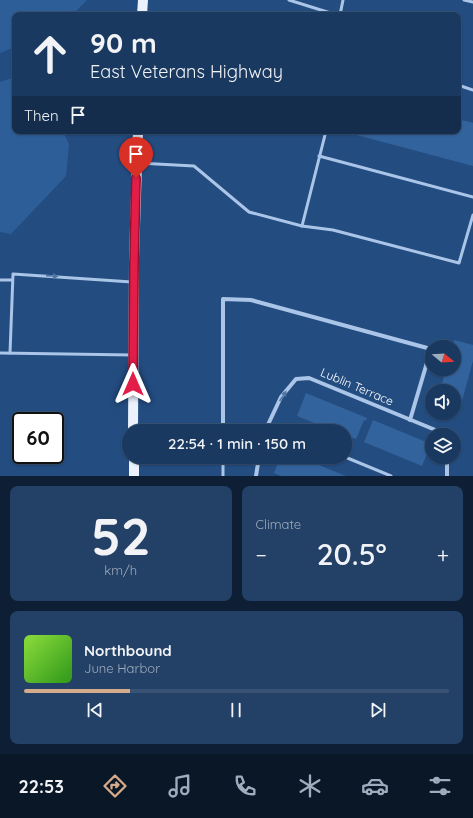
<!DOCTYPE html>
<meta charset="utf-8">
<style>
body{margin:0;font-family:Quicksand,sans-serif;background:#234066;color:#f1f3f6;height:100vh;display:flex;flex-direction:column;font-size:15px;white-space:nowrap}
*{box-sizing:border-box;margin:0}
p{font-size:13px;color:#9facbd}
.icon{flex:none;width:22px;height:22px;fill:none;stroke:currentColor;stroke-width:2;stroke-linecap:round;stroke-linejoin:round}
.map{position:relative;height:476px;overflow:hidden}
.sheet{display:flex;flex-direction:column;gap:10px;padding:10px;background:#0e1f35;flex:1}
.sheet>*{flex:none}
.banner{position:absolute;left:12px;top:12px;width:449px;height:122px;border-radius:8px;box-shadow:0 1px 3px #0004,0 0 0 1px #385375;background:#1a3960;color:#f1f3f6;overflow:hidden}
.needle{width:26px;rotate:108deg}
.controls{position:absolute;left:425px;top:340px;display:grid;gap:8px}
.controls a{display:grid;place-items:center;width:36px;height:36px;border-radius:50%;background:#1a3960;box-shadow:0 1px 3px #0004,0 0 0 1px #385375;font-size:20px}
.speed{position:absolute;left:12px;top:412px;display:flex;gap:8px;font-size:20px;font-weight:700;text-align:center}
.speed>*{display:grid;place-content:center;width:52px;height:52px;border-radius:50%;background:#1a3960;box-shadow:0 1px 3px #0004,0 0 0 1px #385375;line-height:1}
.speed .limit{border:2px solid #111;border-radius:6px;background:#fff;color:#111}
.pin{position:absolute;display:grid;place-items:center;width:34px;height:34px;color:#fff;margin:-41px -17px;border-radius:50% 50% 50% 0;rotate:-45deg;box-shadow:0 0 4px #0007}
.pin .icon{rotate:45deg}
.me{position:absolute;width:44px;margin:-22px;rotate:0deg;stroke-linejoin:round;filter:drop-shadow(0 0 3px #0008)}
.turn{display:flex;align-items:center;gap:14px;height:84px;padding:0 12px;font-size:18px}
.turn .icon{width:52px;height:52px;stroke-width:2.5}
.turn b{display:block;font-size:28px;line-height:34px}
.then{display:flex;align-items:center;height:38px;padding:0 12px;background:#0003;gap:8px;font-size:15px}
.big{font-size:30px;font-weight:600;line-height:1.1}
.sheet .widget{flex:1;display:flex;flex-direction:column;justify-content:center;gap:6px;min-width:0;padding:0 14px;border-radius:8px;background:#234066}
.sheet .dial{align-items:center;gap:0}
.dial b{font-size:52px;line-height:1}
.song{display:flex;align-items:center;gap:12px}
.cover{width:48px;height:48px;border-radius:6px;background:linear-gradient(135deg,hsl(90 70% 55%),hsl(110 70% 35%))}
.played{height:4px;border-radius:2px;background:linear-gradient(90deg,#d6ab8b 25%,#385375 25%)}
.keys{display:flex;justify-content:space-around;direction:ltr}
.heat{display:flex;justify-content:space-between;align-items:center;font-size:22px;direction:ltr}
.sheet .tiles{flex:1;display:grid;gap:10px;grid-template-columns:1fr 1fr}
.widget:last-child{grid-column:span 2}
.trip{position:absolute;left:122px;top:424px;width:230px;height:40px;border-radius:20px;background:#1a3960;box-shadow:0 1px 3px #0004,0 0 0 1px #385375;font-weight:600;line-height:40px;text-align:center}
.tab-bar{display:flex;height:64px;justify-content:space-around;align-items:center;background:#0a1726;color:#9facbd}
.tab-bar .icon{width:28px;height:28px}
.tab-bar .selected{color:#d6ab8b}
.tab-bar b{font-size:18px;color:#f1f3f6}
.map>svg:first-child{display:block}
.green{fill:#2e5e98}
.building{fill:#33639d}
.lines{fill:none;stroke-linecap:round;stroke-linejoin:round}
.service{stroke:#aac5e7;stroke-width:3}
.minor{stroke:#aac5e7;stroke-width:4}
.primary{stroke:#ebf2fd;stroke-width:10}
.oneway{fill:#5276a4}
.route-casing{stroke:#92132f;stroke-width:10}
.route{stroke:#e11d48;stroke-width:7}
.labels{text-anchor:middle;stroke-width:4;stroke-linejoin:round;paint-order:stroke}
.street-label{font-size:12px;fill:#fff;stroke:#234c80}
</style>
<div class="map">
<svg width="473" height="476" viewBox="0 0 473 476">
<rect width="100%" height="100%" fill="#234c80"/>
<g class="green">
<path d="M0 0H87L72 15H15V47L0 53Z"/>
<path d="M15 77V131H63L69 144 66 176 11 234 0 232V82Z"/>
</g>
<g class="building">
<path d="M458 119 473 123V166L349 133V131H458Z"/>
<path d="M454 340 473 345V361L460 408 454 406V391H440L446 369H454V347H452Z"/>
<path d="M306 393 367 418 366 421 364 420 356 439 345 435V431H334L297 416Z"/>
<path d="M373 420 431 444 422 466 364 442Z"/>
<path d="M280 457H299L346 476H281L274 473Z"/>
</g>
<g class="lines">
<g class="service">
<path d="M289 0 337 15"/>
<path d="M464 0 473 2"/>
<path d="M340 15 343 0"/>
<path d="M458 85 473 90"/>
<path d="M319 156 473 197"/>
<path d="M138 163 194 166 249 212 302 226 326 131"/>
<path d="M302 226 333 230 459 263 473 215"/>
<path d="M0 280H12"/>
<path d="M0 353 132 355"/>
<path d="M10 353 13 274 132 282"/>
<path d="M268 425 283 431"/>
<path d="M345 457 391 476"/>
<path d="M223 476V457"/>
</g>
<g class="minor">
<path d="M234 431 223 430V299L251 300 431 349 410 420"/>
<path d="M265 431 281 397 296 379 309 378 433 429 442 435"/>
<path d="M256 476 259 457"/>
<path d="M447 476V457"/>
</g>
<g class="primary">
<path d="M142 15 143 0"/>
<path d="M133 431 134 259 138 131"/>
<path d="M134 457V476"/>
</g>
</g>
<defs><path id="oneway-solid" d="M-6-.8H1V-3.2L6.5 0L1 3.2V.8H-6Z"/></defs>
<g class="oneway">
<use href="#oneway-solid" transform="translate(52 276) rotate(4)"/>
<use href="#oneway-solid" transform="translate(283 396) rotate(-56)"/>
</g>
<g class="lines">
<defs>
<path id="route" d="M133 384 134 264 136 178"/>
</defs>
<use href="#route" class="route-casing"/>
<use href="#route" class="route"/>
</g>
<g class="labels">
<g class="street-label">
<text transform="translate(357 387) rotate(23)" y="4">Lublin Terrace</text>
</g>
</g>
</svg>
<div class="controls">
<a><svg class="needle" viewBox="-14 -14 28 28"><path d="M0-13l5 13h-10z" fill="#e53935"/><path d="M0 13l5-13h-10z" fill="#9facbd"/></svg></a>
<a><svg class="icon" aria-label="sound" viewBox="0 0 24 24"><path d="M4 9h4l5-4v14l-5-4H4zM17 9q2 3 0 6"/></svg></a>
<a><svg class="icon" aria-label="layers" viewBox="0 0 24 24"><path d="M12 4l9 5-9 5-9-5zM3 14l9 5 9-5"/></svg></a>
</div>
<div class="speed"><div class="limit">60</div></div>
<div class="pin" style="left:136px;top:178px;background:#d93025"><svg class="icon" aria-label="arrive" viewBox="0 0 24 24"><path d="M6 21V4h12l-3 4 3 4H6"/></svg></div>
<svg class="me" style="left:133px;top:384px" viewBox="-20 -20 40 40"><path d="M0-17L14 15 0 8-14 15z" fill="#e11d48" stroke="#fff" stroke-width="4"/></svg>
<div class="trip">22:54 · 1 min · 150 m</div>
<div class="banner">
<div class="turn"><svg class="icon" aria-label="ahead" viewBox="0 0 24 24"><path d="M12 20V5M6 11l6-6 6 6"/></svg><div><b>90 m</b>East Veterans Highway</div></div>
<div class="then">Then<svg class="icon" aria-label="arrive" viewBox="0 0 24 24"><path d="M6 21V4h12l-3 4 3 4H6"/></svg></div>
</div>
</div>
<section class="sheet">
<div class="tiles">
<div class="widget dial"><b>52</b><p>km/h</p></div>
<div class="widget"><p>Climate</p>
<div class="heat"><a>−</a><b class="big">20.5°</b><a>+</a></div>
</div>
<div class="widget">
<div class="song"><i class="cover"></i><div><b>Northbound</b><p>June Harbor</p></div></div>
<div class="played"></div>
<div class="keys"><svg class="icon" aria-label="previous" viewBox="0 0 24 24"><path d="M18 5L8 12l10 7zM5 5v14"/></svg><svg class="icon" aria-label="pause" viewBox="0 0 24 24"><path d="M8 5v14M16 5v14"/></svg><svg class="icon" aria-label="next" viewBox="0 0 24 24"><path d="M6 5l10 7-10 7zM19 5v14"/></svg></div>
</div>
</div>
</section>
<nav class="tab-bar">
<b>22:53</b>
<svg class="icon selected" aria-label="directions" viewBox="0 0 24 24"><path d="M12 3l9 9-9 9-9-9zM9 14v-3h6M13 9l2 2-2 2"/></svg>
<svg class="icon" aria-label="music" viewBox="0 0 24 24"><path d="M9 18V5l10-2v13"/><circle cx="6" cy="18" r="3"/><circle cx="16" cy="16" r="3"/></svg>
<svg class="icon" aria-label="phone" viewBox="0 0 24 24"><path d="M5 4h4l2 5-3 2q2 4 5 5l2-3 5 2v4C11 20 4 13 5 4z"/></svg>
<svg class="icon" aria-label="climate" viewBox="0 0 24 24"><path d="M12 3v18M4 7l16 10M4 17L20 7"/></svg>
<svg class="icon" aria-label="car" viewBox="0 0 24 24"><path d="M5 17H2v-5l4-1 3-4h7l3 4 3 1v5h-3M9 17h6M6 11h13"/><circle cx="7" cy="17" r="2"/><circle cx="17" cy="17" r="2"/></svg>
<svg class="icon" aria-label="filters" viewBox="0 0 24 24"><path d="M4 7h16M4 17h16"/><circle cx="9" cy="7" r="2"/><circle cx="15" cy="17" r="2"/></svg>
</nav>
